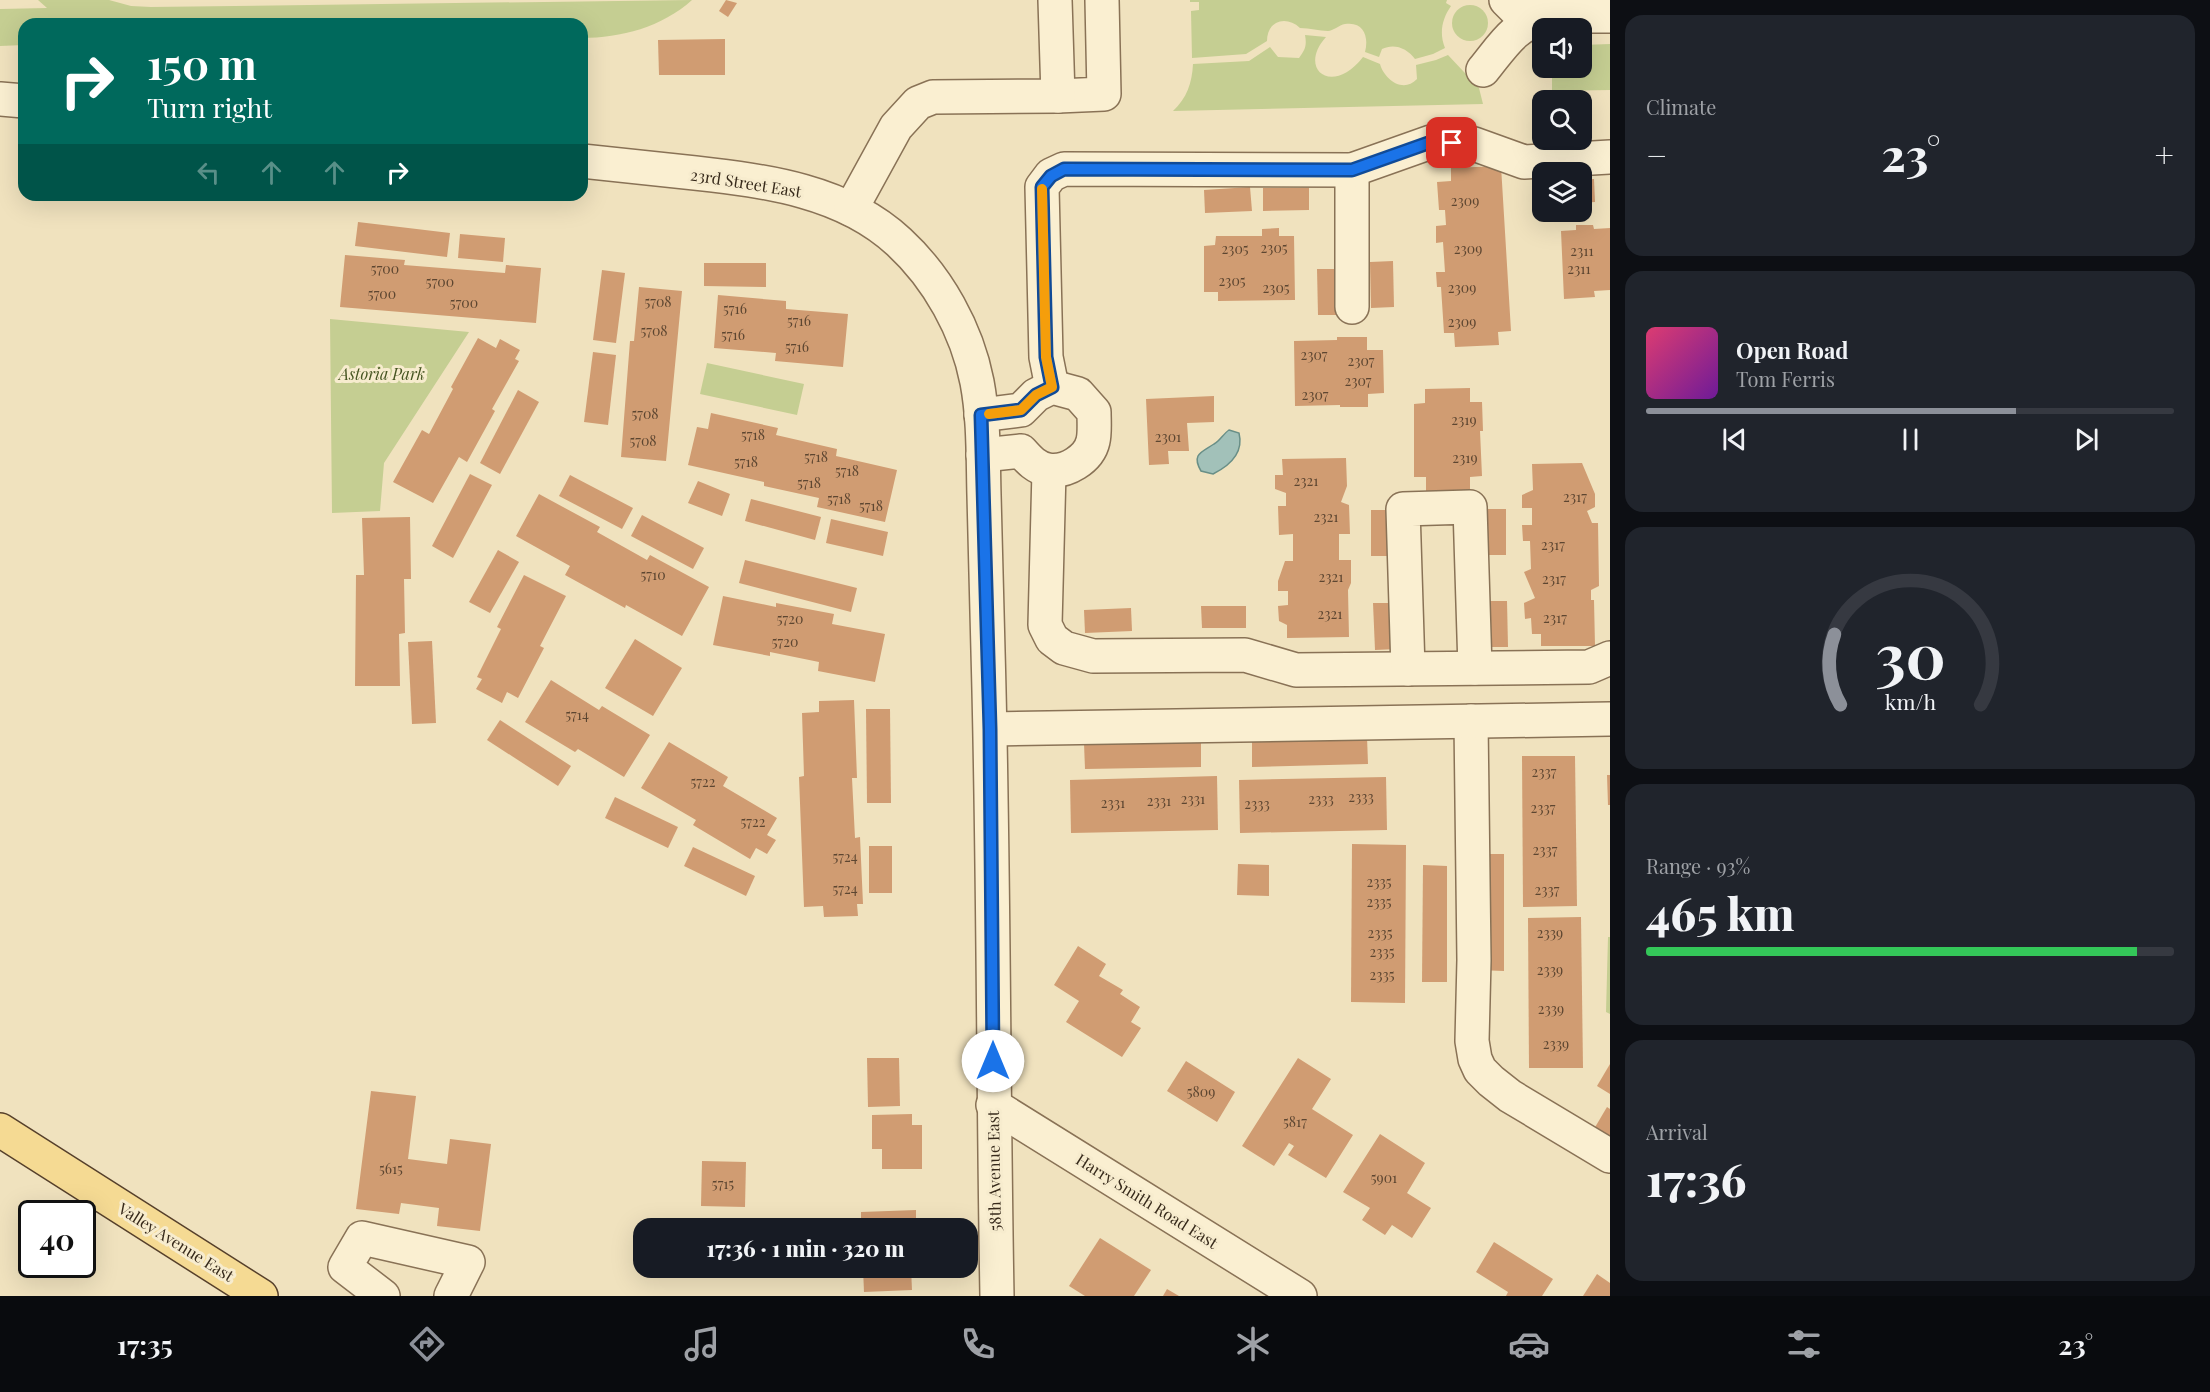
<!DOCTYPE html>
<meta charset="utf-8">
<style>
body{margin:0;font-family:"Playfair Display",serif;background:#20242c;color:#f1f3f6;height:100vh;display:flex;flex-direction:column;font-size:22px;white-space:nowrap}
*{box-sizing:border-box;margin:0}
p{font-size:20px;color:#9ea1a6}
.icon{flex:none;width:33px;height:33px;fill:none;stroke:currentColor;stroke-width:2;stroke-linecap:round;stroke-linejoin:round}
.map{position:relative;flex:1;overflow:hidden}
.details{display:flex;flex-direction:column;gap:15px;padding:15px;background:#0d0f14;width:600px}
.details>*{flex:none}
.banner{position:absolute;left:18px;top:18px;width:570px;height:183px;border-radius:18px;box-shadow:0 6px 24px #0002;background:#00695c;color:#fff;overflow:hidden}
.fabs{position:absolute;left:1532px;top:18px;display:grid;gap:12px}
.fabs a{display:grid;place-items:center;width:60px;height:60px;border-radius:12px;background:#171b24;box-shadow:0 6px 24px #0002;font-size:30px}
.speed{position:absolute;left:18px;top:1200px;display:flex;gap:12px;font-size:30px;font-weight:700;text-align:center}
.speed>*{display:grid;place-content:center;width:78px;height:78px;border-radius:50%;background:#171b24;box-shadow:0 6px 24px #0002;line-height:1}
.speed .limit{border:3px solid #111;border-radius:9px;background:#fff;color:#111}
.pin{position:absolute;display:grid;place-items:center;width:51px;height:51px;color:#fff;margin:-26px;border-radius:12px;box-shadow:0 3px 9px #0006}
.me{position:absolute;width:66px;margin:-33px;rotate:0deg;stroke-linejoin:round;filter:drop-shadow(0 0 4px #0008)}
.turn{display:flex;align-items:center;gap:21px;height:126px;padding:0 30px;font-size:27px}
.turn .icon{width:78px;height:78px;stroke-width:2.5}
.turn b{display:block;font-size:42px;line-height:51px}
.lanes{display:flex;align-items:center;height:57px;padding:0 30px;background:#0003;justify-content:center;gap:30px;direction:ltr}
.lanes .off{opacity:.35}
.big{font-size:45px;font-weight:800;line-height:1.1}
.details .widget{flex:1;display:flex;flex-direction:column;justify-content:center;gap:9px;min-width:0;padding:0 21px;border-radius:18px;background:#20242c}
.details .dial{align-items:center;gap:0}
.dial svg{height:156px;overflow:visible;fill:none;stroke:#363941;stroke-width:7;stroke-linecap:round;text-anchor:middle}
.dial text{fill:#f1f3f6;stroke:none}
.song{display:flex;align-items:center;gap:18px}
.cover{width:72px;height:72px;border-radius:9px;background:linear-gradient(135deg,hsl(340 70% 55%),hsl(280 70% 35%))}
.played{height:6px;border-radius:3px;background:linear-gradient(90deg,#8c9099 70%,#363941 70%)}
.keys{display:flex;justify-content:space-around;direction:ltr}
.heat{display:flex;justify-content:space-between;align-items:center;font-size:33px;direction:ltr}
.charge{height:9px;border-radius:4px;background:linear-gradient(90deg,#34c759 93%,#363941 0)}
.trip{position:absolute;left:633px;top:1218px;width:345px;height:60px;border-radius:18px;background:#171b24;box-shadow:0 6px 24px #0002;font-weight:800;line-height:60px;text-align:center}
.dock{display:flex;height:96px;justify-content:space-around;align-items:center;background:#090b0e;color:#9ea1a6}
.dock .icon{width:42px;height:42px}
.dock .selected{color:#8c9099}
.dock b{font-size:27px;color:#f1f3f6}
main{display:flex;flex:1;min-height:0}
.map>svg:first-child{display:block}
.green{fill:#c5ce92}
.water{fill:#a2c1b9;stroke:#698f87;stroke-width:1.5}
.building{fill:#d09c72}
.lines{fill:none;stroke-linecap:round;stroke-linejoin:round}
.minor-casing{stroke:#897256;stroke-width:36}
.major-casing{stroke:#56402b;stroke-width:36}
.minor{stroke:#faefd1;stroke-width:33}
.major{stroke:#f5da93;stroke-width:33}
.route-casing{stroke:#114b97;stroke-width:15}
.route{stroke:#1a73e8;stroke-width:10}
.slow{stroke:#f59e0b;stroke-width:10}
.labels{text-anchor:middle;stroke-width:6;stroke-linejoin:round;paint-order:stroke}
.number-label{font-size:14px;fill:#5d4631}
.street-label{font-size:16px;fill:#372a1b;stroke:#f7ecce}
.park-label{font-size:16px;font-style:italic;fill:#465521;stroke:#f7ecce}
</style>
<main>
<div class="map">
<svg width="1610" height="1296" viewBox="0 0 1610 1296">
<rect width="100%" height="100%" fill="#f0e2be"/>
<g class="green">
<path d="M38 0H109L131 6 151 7 692 0C662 27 621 38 582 38V24H24V45L0 46V9L47 8Z"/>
<path d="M1190 0H1447L1446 3 1451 6C1442 19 1439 33 1445 48L1433 54 1415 59C1407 48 1394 43 1382 49L1379 57 1365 52C1369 37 1364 21 1345 24 1339 25 1333 31 1328 31 1319 31 1310 28 1300 28 1286 15 1267 21 1267 41L1246 54 1192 58 1191 11 1199 10V2H1190Z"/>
<circle cx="1470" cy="23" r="18"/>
<path d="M1305 35 1326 37C1297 69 1332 97 1363 57L1380 64C1384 79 1403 94 1417 79L1416 65 1436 60 1448 55 1479 88 1483 104 1173 111C1187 98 1192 83 1193 64L1249 61 1270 47 1278 57 1299 58C1305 50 1307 46 1305 35Z"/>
<path d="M1610 44V90L1552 91V68H1581V45Z"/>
<path d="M330 319 469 332 384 463 380 511 332 513Z"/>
<path d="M707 363 804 384 797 415 700 394Z"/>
<path d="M1608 937H1610V1014L1606 1012Z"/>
</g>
<path class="water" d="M1229 430 1239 433C1244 453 1229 466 1213 474L1201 471C1191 454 1202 452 1214 444 1220 441 1223 434 1229 430Z"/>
<g class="building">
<path d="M726 0 737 3 728 17 719 11Z"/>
<path d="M725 39V75H659L658 40Z"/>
<path d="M1501 166 1511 331 1498 332 1499 345 1455 347 1454 333H1444L1441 287H1437L1436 272H1445L1443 242 1436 243V226L1446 225 1445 210H1439L1437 182 1451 181V168Z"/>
<path d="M1594 179 1595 202 1581 203V180Z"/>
<path d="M1250 187 1252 211 1205 213 1204 190Z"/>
<path d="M1263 188H1309V210L1263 211Z"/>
<path d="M358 222 450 233 447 257 355 246Z"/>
<path d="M1576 225H1593L1594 229 1610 228V290L1594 291 1595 297 1564 299 1561 231 1576 230Z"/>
<path d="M1279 228V236H1294L1295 300 1218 301V292H1204V246L1215 245 1216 236H1262V229Z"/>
<path d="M460 234 505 238 503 262 458 258Z"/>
<path d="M345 255 405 260 404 265 505 273 506 265 541 268 536 323 340 307Z"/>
<path d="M1393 261 1394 307 1371 308 1370 262Z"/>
<path d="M704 263H766V287L704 286Z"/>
<path d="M1317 269H1339L1340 315H1318Z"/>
<path d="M602 270 625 273 616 343 593 340Z"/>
<path d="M639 287 682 291 666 461 621 457 630 341H634Z"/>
<path d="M718 295 786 301V309L848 314 843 367 775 361 776 353 714 348Z"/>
<path d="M1337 337H1367V350H1383L1384 393 1368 394V407H1340V405L1295 406 1294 341 1337 340Z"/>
<path d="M478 338 496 348 500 339 520 350 515 359 519 361 492 409 495 411 467 462 459 457 433 503 393 482 422 430 429 434 453 389 451 387Z"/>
<path d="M593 352 616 355 608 425 584 422Z"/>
<path d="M1470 388V402H1482L1483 431H1480L1482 476 1470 477V490L1426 491V477H1414V404L1425 403V389Z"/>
<path d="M518 390 539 402 500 474 480 463Z"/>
<path d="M1214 396V422L1187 423 1189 451H1168L1169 464 1149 465 1146 399Z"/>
<path d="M711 413 778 428 776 435 837 449 836 456 897 470 885 522 817 507 819 498 764 486V482L688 465 697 427 708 429Z"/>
<path d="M1346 458 1347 486 1341 502 1349 505 1350 534H1339V560H1351V583L1348 590 1349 637 1287 638V625L1279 621 1278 606 1288 605V591H1278V581L1285 561H1293V534L1279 535 1278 506H1286V493L1275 489V475H1283L1282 459Z"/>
<path d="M1582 463 1595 494V507L1587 511 1592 523H1598L1599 586 1591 590V600H1594L1595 646H1541V634H1532L1531 618 1525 619 1524 603 1535 598 1524 572 1531 569 1530 541H1523L1522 525H1532V508H1522V495L1533 490 1532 464Z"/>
<path d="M470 474 492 485 453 558 432 546Z"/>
<path d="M570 475 633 508 622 529 559 496Z"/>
<path d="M698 481 730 494 722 516 688 503Z"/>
<path d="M539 494 600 527 597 532 647 560 650 555 709 587 682 636 626 605 625 608 565 575 570 566 516 536Z"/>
<path d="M751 499 821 517 815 540 745 521Z"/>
<path d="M1484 509H1506V555H1483Z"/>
<path d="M1371 510H1394L1393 556H1371Z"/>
<path d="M642 515 704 548 693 569 631 536Z"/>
<path d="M410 517 411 579H404L405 633 399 634 400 686H355L356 575H364L362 518Z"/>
<path d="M831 519 888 532 883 556 826 543Z"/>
<path d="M498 550 519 562 490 613 469 602Z"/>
<path d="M745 560 857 588 851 612 739 583Z"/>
<path d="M524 575 566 596 540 646 544 648 518 698 507 692 502 703 476 689 482 679 477 677 501 629 497 627Z"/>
<path d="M723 596 776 607V603L834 614 832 624 885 634 875 682 818 671 819 662 770 652V656L713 645Z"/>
<path d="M1485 601H1507L1508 647H1486Z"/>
<path d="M1373 603H1395L1397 649 1375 650Z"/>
<path d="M1201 606H1246V628H1202Z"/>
<path d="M1131 608 1132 631 1085 633 1084 610Z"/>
<path d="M635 639 682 668 653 716 605 688Z"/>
<path d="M432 641 436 723 412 724 408 642Z"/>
<path d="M551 680 599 710 602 706 650 735 624 777 578 749 575 752 525 722Z"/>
<path d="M854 700 857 778H852L855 838 860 837 863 904H857L858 916 824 917 823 906 804 907 799 777 804 776 802 713 819 712V701Z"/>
<path d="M866 709H890L891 803H867Z"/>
<path d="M500 720 571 766 558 786 487 740Z"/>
<path d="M1367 737 1368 764 1252 767V741Z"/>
<path d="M669 742 728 777 723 786 777 818 767 835 776 840 767 854 756 848 750 859 693 825 696 820 641 788Z"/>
<path d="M1201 742V767L1085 769 1084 743Z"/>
<path d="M1522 756H1575L1577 906 1523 907Z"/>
<path d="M1607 775H1610V805H1608Z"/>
<path d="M1217 776 1218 830 1071 833 1070 780Z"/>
<path d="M1386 777 1387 830 1240 833 1239 780Z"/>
<path d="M615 797 678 827 668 848 605 818Z"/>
<path d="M1352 844 1406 845 1405 1003 1351 1002Z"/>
<rect x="869" y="846" width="23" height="47"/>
<path d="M693 847 755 876 746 896 684 866Z"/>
<path d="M1478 854H1504V971L1478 970Z"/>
<path d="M1238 864 1269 865V896L1237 895Z"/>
<path d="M1423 865 1447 866V982H1422Z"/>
<path d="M1581 917 1583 1068H1529L1528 918Z"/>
<path d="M1078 946 1106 964 1099 976 1123 990 1120 994 1140 1007 1131 1022 1141 1028 1122 1057 1066 1022 1079 1001 1054 985Z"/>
<path d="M867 1058H899L900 1106 868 1107Z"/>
<path d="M1298 1058 1331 1079 1312 1109 1353 1135 1326 1178 1288 1155 1294 1146 1289 1143 1274 1166 1242 1146Z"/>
<path d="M1186 1061 1235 1092 1217 1122 1167 1091Z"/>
<path d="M1610 1064V1094L1597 1086Z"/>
<path d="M371 1091 416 1096 408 1159 447 1164 450 1139 491 1144 480 1231 437 1226 439 1208 401 1203 399 1214 356 1209Z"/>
<path d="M1607 1107 1610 1109V1139L1594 1129Z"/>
<path d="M912 1114V1125H922V1169H882V1149H872V1115Z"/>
<path d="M1380 1134 1425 1163 1407 1193 1431 1208 1412 1238 1392 1225 1385 1235 1362 1220 1370 1208 1343 1192Z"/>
<path d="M702 1161 746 1162 745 1207 701 1206Z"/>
<path d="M916 1210V1228H861V1212Z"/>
<path d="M1100 1238 1151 1270 1134 1296H1085L1069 1286Z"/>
<path d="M1494 1242 1553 1279 1542 1296H1506L1508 1292 1476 1272Z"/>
<path d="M863 1268H911L912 1290 864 1292Z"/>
<path d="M1597 1274 1610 1283V1296H1583Z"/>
<path d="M1167 1289 1179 1296H1163Z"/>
</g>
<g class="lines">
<defs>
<g id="minor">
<path d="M1506 0 1516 10 1531 16H1610"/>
<path d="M1483 70C1502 47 1515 23 1547 17"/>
<path d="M1058 96 1104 94 1102 0"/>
<path d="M0 99 24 101"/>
<path d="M582 161C620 165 657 169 695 173 767 181 844 191 899 242 938 278 967 330 977 382 984 419 983 458 984 495 985 547 987 599 988 651 994 866 993 1081 997 1296"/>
<path d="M1352 170V307"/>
<path d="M851 209 896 127 918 103 933 97 1058 96 1055 0"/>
<path d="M1052 387 1046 357 1042 187 1051 175 1064 169 1352 170 1431 142 1474 144 1524 162 1610 157"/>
<path d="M981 415 1021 410 1036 395 1052 387 1078 394 1094 412C1094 421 1095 433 1093 441 1089 459 1066 473 1048 470 1036 468 1029 460 1021 451L983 455"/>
<path d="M1049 471 1045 625 1052 639 1064 648 1093 656 1245 655 1296 670 1589 667 1610 658"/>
<path d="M1408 669 1403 509 1470 507 1475 668"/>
<path d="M1471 721 1474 960 1472 1041 1475 1059 1480 1070 1491 1081 1510 1096 1610 1156"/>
<path d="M991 729 1610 719"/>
<path d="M993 1105 1300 1296"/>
<path d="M383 1296 345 1267 362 1238 468 1262 451 1296"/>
</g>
<path id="major" d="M0 1130 261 1296"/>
</defs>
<use href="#minor" class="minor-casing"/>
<use href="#major" class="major-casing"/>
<use href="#minor" class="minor"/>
<use href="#major" class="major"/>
</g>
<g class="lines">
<defs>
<path id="route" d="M993 1061 990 729 981 415 1021 410 1036 395 1052 387 1046 357 1042 187 1051 176 1064 169 1352 170 1431 142 1452 143"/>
</defs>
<use href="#route" class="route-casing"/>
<use href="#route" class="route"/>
<path class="slow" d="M989 414 1021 410 1036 395 1052 387 1046 357 1042 189"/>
</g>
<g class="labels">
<g class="number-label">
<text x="1465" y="206">2309</text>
<text x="1274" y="253">2305</text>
<text x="1235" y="254">2305</text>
<text x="1468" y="254">2309</text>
<text x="1582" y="256">2311</text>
<text x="385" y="274">5700</text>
<text x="1579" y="274">2311</text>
<text x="1232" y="286">2305</text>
<text x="440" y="287">5700</text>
<text x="1276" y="293">2305</text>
<text x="1462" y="293">2309</text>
<text x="382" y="299">5700</text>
<text x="658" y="307">5708</text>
<text x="464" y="308">5700</text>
<text x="735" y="314">5716</text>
<text x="799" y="326">5716</text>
<text x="1462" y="327">2309</text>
<text x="654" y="336">5708</text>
<text x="733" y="340">5716</text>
<text x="797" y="352">5716</text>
<text x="1314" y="360">2307</text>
<text x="1361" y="366">2307</text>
<text x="1358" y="386">2307</text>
<text x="1315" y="400">2307</text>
<text x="645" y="419">5708</text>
<text x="1464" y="425">2319</text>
<text x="753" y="440">5718</text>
<text x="1168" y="442">2301</text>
<text x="643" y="446">5708</text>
<text x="816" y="462">5718</text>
<text x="1465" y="463">2319</text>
<text x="746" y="467">5718</text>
<text x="847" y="476">5718</text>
<text x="1306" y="486">2321</text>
<text x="809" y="488">5718</text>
<text x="1575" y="502">2317</text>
<text x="839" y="504">5718</text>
<text x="871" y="511">5718</text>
<text x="1326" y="522">2321</text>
<text x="1553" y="550">2317</text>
<text x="653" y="580">5710</text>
<text x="1331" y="582">2321</text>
<text x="1554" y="584">2317</text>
<text x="1330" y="619">2321</text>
<text x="1555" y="623">2317</text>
<text x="790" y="624">5720</text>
<text x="785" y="647">5720</text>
<text x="577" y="720">5714</text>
<text x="1544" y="777">2337</text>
<text x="703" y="787">5722</text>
<text x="1361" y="802">2333</text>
<text x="1193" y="804">2331</text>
<text x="1321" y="804">2333</text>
<text x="1159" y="806">2331</text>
<text x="1113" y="808">2331</text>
<text x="1257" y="809">2333</text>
<text x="1543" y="813">2337</text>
<text x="753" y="827">5722</text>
<text x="1545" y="855">2337</text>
<text x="845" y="862">5724</text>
<text x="1379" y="887">2335</text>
<text x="845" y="894">5724</text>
<text x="1547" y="895">2337</text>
<text x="1379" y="907">2335</text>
<text x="1380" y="938">2335</text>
<text x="1550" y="938">2339</text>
<text x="1382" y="957">2335</text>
<text x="1550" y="975">2339</text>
<text x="1382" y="980">2335</text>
<text x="1551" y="1014">2339</text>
<text x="1556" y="1049">2339</text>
<text x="1201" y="1097">5809</text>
<text x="1295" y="1127">5817</text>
<text x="391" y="1174">5615</text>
<text x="1384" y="1183">5901</text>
<text x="723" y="1189">5715</text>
</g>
<g class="street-label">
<text transform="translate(746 183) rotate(9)" y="6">23rd Street East</text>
<text transform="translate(994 1171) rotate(-91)" y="6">58th Avenue East</text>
<text transform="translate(1147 1201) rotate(32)" y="6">Harry Smith Road East</text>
<text transform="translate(176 1242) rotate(32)" y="6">Valley Avenue East</text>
</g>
<g class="park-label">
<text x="382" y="380">Astoria Park</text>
</g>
</g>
</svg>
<div class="fabs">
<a><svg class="icon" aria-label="sound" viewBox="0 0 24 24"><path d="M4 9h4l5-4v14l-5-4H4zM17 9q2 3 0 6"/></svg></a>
<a><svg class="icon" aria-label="search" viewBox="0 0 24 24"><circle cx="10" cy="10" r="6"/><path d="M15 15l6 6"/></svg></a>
<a><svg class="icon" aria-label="layers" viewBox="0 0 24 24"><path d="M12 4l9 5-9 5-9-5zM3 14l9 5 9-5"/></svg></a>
</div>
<div class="speed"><div class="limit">40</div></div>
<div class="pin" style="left:1452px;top:143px;background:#d93025"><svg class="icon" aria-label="arrive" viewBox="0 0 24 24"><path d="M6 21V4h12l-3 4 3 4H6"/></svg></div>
<svg class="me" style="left:993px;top:1061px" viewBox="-20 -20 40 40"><circle r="19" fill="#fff"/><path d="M0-13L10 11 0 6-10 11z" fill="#1a73e8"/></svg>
<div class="trip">17:36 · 1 min · 320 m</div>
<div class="banner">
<div class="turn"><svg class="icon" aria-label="right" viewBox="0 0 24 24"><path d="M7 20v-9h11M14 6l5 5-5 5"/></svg><div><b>150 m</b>Turn right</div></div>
<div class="lanes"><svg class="icon off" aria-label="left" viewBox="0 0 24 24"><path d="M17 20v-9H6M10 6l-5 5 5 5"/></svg><svg class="icon off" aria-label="ahead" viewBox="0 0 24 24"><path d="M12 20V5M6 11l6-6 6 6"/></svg><svg class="icon off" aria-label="ahead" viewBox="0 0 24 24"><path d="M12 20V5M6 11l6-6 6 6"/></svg><svg class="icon" aria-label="right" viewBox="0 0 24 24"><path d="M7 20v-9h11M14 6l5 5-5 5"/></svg></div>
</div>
</div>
<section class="details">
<div class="widget"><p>Climate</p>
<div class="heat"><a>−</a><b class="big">23°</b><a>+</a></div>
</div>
<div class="widget">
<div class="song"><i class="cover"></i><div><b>Open Road</b><p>Tom Ferris</p></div></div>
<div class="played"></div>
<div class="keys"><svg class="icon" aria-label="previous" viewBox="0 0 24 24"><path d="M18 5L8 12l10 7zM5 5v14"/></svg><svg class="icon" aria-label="pause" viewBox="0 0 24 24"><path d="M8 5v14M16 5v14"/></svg><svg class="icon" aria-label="next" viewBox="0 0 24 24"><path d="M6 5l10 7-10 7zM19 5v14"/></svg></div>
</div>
<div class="widget dial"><svg viewBox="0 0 100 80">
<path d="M14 69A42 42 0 1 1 86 69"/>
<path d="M14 69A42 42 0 0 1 11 33" stroke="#8c9099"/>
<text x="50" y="56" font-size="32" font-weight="700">30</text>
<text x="50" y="72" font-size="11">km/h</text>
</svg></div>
<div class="widget"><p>Range · 93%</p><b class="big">465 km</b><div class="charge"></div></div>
<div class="widget"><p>Arrival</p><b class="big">17:36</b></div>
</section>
</main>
<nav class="dock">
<b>17:35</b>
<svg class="icon selected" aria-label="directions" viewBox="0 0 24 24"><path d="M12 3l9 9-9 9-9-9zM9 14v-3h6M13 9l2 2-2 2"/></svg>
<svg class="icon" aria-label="music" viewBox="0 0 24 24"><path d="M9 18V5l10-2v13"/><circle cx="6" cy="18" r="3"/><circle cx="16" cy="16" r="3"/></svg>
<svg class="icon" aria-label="phone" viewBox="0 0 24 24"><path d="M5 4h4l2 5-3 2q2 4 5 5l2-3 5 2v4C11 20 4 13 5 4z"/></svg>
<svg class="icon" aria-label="climate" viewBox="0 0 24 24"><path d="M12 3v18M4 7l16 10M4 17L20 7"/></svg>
<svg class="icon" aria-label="car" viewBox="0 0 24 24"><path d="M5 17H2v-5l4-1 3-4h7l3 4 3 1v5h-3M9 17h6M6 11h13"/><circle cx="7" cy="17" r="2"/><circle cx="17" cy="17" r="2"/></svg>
<svg class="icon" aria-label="filters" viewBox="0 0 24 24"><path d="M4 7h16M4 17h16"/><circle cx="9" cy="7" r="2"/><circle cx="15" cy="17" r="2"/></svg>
<b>23°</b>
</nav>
